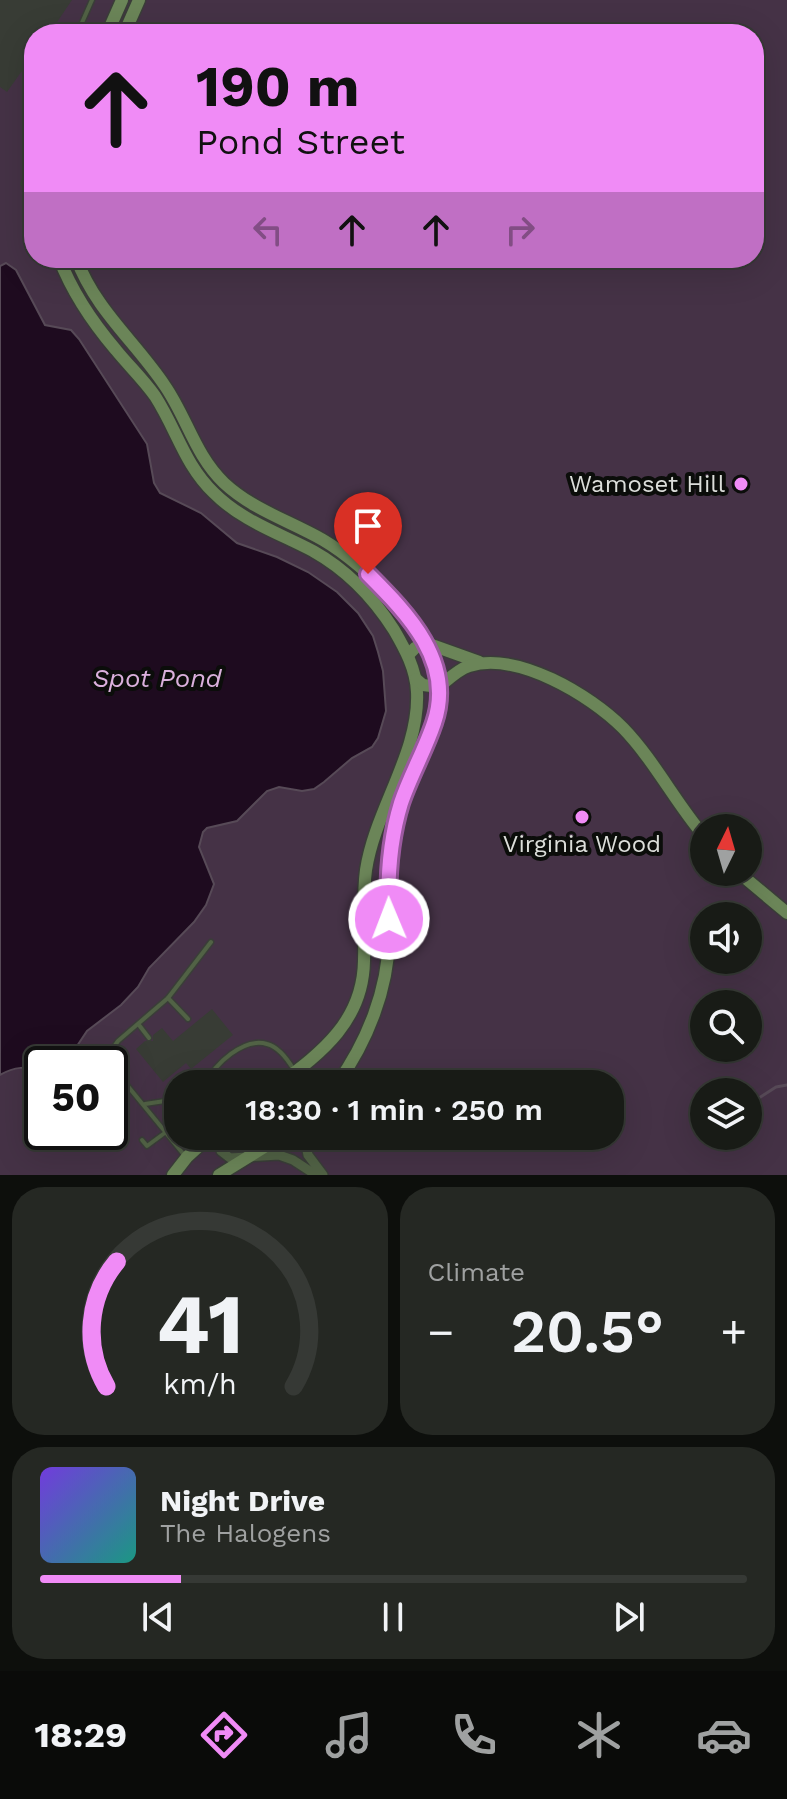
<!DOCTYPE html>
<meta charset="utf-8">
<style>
body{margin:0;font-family:"Work Sans",sans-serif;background:#252823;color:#f1f3f6;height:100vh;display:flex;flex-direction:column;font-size:30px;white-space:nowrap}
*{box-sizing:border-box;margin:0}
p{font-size:26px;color:#9fa1a1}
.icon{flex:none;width:44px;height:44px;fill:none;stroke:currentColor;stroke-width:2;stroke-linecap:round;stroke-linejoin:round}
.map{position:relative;height:1175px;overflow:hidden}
.drawer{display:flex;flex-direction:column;gap:12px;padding:12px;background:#0d0f0c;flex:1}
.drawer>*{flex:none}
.top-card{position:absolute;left:24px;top:24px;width:740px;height:244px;border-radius:32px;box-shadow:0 8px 32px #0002,0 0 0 2px #363935;background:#f08bf6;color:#111;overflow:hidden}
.needle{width:52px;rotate:5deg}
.controls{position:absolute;left:690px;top:814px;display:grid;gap:16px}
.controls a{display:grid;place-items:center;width:72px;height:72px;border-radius:50%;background:#181b16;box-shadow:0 8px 32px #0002,0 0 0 2px #363935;font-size:40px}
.speed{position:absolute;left:24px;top:1046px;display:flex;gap:16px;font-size:40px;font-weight:700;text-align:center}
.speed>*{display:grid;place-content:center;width:104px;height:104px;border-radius:50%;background:#181b16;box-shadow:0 8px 32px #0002,0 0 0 2px #363935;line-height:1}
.speed .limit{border:4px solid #111;border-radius:12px;background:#fff;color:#111}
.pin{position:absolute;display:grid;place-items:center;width:68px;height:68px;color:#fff;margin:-82px -34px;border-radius:50% 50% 50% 0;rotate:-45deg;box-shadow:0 0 8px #0007}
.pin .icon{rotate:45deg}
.me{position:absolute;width:88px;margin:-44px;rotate:359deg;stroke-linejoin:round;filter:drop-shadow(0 0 6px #0008)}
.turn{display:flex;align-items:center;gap:28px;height:168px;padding:0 40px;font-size:36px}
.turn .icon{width:104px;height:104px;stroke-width:2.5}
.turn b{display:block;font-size:56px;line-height:68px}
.lanes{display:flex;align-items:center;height:76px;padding:0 40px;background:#0003;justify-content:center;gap:40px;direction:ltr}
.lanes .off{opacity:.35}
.big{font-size:60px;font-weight:600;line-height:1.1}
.drawer .widget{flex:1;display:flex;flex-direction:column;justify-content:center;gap:12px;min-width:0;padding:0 28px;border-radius:32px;background:#252823}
.drawer .dial{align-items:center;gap:0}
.dial svg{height:208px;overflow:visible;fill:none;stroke:#363935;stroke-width:7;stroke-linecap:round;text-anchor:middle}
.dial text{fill:#f1f3f6;stroke:none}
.song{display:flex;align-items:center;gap:24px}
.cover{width:96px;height:96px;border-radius:12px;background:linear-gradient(135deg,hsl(260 70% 55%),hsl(170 70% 35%))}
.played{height:8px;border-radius:4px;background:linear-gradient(90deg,#f08bf6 20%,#363935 20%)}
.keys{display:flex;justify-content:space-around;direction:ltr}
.heat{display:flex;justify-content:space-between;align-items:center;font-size:44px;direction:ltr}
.drawer .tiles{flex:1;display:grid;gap:12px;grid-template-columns:1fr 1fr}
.widget:last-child{grid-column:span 2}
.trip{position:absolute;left:164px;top:1070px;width:460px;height:80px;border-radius:32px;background:#181b16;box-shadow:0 8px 32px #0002,0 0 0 2px #363935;font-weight:600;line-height:80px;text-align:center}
.menu{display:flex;height:128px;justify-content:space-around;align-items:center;background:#0a0b09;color:#9fa1a1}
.menu .icon{width:56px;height:56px}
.menu .current{color:#f08bf6}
.menu b{font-size:36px;color:#f1f3f6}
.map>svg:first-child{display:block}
.green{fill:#453246;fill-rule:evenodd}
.water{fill:#1e0b1f;stroke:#574a57;stroke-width:2}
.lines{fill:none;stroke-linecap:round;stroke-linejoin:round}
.stream{stroke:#574a57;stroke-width:3}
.building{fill:#383c35}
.lane-casing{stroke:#3a3e38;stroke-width:7}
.street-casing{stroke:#3a3e38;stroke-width:12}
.secondary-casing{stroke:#3a3e38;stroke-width:15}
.lane{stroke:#516245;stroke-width:4}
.street{stroke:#516245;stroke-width:9}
.secondary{stroke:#6b8558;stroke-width:12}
.route-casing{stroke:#9c5aa0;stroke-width:20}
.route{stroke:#f08bf6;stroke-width:14}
.poi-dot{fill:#f08bf6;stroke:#0b0d0a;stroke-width:3}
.labels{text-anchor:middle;stroke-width:8;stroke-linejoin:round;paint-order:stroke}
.poi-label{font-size:24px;fill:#dcdeda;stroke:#0b0d0a;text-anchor:end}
.water-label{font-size:26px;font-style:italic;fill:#dab0dc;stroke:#0b0d0a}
</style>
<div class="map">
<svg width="787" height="1175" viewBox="0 0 787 1175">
<rect width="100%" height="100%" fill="#20241e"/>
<path class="green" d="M0 0H787V1175H0ZM34 34H754V258H34ZM704 828H748V872H704ZM704 916H748V960H704ZM704 1004H748V1048H704ZM42 1064H110V1132H42ZM178 1084H610V1136H178ZM704 1092H748V1136H704Z"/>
<path class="water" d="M6 263 16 270 45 325 71 330 79 339 147 444 154 483 160 493 201 513 237 543 277 557 308 572 337 592 358 613 373 636 378 652 383 671 386 711 378 738 372 747 352 758 324 782 314 789 302 791 279 787 267 791 237 821 207 828 203 832 199 847 214 884 206 905 194 922 149 968 138 987 121 1005 87 1031 65 1064H42V1069C26 1067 15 1066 0 1075V266Z"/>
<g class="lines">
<path class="stream" d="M748 1105 776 1087 787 1085"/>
</g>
<g class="building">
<path d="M0 0H72L49 34H34V54L7 92 0 87Z"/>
<path d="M212 1009 233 1035 191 1069 186 1063 163 1082 136 1049 145 1041H153V1035L162 1028 173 1041Z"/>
</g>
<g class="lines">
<defs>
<g id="lane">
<path d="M77 34 92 0"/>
<path d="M34 145 24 184 34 191"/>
<path d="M168 998 188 1019"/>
<path d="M139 1025 149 1038"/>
<path d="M206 1084C214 1064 244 1037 267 1044 279 1047 288 1060 294 1070"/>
<path d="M145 1104 178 1099"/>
<path d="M142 1140 147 1146 166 1132"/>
<path d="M185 1156 113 1068 109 1054 118 1041 168 998 211 942"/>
</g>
<g id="street">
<path d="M295 1072 313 1084"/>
<path d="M219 1136 221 1151 230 1158 279 1155 293 1160 316 1175"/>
<path d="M304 1136 308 1155 323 1175"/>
</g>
<g id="secondary">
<path d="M107 34 122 0"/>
<path d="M124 34 139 0"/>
<path d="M59 258C72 292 93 323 116 350 129 366 143 379 155 396 177 430 184 464 214 493 242 521 279 533 313 551 347 570 373 597 394 630 405 649 416 669 417 692 420 752 375 810 366 870 362 900 365 930 364 961 363 1020 323 1052 279 1084"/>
<path d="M76 258C96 311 135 341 165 386 187 418 195 455 224 483 253 510 290 521 323 540 366 565 438 635 439 687 440 712 430 734 420 756 408 786 395 816 391 848 387 878 390 908 389 938 388 990 367 1042 337 1084"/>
<path d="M408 655 415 648 426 643 479 662"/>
<path d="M416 679 423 685 439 687C449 679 457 670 469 666 517 651 590 695 623 728 654 760 675 802 704 836"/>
<path d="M738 872 787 913"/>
<path d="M173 1175 187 1157 210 1136"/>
<path d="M219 1175 282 1136"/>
</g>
</defs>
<use href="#lane" class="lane-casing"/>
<use href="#street" class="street-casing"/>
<use href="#secondary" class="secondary-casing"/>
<use href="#lane" class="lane"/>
<use href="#street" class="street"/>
<use href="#secondary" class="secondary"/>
</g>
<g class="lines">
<defs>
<path id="route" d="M368 574C408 614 455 662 434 723 425 750 410 776 401 803 389 842 387 880 389 919"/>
</defs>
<use href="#route" class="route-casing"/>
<use href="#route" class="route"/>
</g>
<g class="poi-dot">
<circle cx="741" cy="484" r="8"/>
<circle cx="582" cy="817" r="8"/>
</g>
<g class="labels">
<g class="poi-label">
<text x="725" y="492">Wamoset Hill</text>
<text x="582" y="852" text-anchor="middle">Virginia Wood</text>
</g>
<g class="water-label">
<text x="157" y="687">Spot Pond</text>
</g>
</g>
</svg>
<div class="controls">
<a><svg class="needle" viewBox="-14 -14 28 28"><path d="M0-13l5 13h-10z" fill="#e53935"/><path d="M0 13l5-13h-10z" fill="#9fa1a1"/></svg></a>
<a><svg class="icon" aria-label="sound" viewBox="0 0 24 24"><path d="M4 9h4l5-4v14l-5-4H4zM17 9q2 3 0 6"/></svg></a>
<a><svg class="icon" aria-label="search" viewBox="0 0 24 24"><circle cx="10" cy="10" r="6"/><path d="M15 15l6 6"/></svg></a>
<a><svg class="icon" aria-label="layers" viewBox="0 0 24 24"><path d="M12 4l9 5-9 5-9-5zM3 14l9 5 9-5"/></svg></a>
</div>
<div class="speed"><div class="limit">50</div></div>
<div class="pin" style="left:368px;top:574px;background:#d93025"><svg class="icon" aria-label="arrive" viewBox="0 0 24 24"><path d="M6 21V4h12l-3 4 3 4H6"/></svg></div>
<svg class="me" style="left:389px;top:919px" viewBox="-20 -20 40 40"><circle r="17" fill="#f08bf6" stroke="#fff" stroke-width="3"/><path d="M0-11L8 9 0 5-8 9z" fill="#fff"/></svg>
<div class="trip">18:30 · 1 min · 250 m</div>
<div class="top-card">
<div class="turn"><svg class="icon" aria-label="ahead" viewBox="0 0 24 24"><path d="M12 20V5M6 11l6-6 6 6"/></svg><div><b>190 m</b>Pond Street</div></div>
<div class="lanes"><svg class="icon off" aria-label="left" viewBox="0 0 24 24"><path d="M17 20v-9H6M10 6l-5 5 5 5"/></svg><svg class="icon" aria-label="ahead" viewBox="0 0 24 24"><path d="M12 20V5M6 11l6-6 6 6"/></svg><svg class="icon" aria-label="ahead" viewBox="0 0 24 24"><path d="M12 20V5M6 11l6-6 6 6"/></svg><svg class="icon off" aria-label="right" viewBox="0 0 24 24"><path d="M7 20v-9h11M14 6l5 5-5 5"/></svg></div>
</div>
</div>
<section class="drawer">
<div class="tiles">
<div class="widget dial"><svg viewBox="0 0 100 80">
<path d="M14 69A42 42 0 1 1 86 69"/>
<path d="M14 69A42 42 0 0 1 18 21" stroke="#f08bf6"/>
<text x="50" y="56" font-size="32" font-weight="700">41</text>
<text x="50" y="72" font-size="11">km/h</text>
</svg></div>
<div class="widget"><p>Climate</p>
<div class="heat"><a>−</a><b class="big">20.5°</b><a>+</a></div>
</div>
<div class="widget">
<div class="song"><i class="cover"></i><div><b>Night Drive</b><p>The Halogens</p></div></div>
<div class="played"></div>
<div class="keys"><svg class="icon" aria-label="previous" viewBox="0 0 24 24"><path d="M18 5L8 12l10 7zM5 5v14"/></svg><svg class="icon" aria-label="pause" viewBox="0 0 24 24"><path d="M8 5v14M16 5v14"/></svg><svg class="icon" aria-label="next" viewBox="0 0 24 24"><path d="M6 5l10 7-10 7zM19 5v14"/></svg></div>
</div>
</div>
</section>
<nav class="menu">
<b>18:29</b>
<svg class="icon current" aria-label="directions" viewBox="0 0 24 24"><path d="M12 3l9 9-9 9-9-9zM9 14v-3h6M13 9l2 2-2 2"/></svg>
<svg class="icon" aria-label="music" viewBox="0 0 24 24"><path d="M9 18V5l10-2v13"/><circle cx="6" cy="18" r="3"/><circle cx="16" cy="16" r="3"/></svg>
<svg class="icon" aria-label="phone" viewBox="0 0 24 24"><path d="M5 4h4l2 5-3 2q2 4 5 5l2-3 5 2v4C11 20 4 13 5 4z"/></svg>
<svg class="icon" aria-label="climate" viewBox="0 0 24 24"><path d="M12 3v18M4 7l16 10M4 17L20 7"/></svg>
<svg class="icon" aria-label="car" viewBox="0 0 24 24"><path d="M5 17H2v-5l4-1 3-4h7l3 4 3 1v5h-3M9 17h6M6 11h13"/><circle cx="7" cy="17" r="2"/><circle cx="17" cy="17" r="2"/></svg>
</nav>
